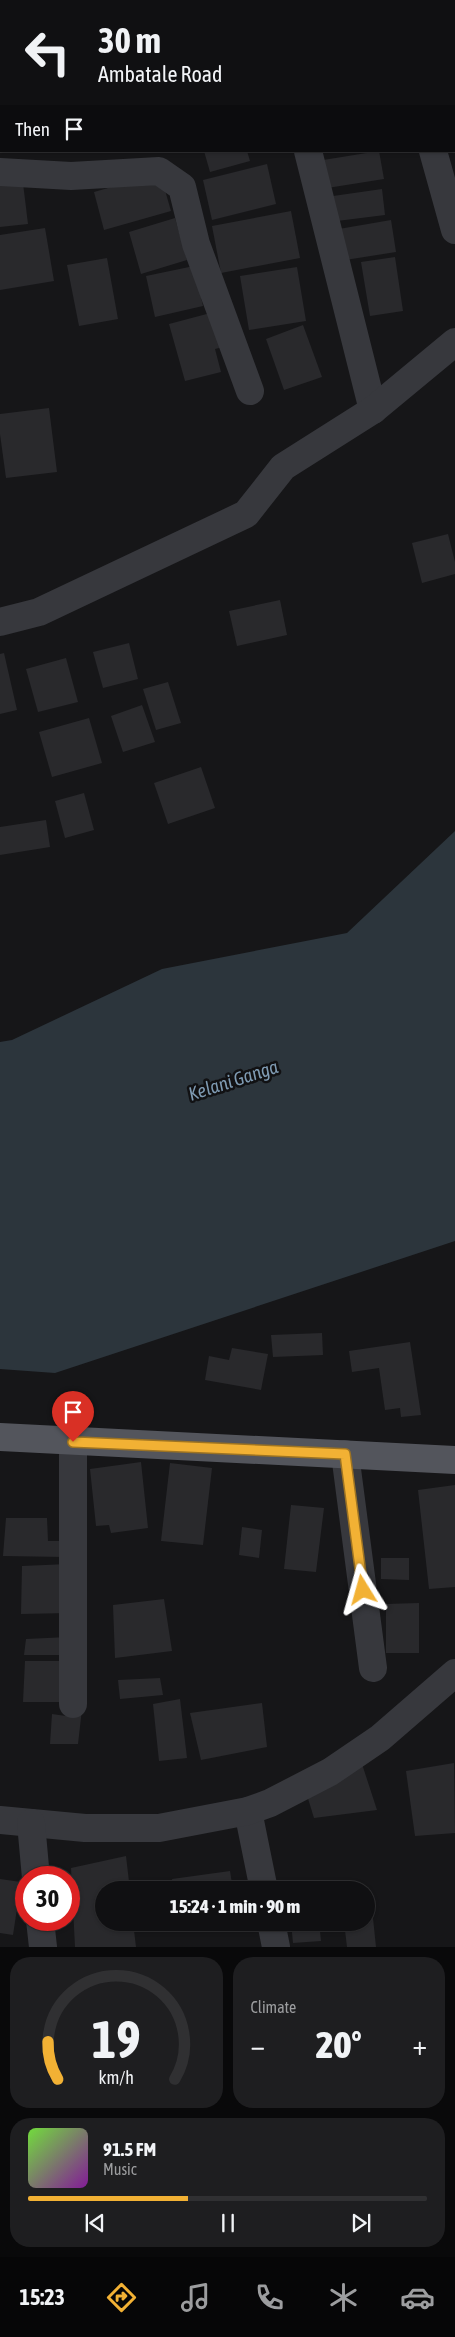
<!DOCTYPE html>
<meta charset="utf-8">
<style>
body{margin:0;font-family:"Asap Condensed",sans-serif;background:#1e1e20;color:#f1f3f6;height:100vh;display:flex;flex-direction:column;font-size:19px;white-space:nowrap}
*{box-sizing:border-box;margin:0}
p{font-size:16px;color:#9c9d9f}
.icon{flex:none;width:28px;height:28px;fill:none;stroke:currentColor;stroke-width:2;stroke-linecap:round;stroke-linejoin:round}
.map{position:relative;height:1947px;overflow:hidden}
.side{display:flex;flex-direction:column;gap:10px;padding:10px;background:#09090a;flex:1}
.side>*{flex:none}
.top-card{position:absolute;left:0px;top:0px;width:455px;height:152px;box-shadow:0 1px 4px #0004,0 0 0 1px #303032;background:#101012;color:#f1f3f6;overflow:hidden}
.speed{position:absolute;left:15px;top:1866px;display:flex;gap:10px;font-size:25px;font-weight:700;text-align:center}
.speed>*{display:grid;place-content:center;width:65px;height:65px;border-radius:50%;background:#101012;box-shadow:0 1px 4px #0004,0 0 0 1px #303032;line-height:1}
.speed .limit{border:8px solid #d22;background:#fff;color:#111}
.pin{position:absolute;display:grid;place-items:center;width:42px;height:42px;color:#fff;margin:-51px -21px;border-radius:50% 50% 50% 0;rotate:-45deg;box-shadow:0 0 5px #0007}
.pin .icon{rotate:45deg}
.me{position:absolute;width:55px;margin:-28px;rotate:352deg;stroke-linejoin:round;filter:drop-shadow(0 0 4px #0008)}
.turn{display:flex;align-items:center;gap:18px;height:105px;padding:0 15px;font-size:22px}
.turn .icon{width:65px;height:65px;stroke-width:2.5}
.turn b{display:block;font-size:35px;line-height:42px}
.then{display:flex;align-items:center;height:48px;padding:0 15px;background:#0003;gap:10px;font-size:19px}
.big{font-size:38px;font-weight:800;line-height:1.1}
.side .card{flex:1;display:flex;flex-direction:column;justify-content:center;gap:8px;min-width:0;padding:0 18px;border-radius:20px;background:#1e1e20}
.side .dial{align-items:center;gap:0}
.dial svg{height:130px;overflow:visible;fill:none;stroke:#303032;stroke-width:7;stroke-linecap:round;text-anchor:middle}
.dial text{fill:#f1f3f6;stroke:none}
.song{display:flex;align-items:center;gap:15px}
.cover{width:60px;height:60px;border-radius:8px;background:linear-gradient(135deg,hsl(100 70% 55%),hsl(290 70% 35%))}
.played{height:5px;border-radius:2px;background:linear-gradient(90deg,#f2b134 40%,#303032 40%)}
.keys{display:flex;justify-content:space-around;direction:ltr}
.heat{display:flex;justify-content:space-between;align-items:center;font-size:28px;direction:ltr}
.side .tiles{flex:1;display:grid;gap:10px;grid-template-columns:1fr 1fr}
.card:last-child{grid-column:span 2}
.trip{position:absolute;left:95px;top:1881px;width:280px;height:50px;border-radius:25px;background:#101012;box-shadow:0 1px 4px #0004,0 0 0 1px #303032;font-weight:800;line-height:50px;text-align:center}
.dock{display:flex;height:80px;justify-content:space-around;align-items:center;background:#060607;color:#9c9d9f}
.dock .icon{width:35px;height:35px}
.dock .active{color:#f2b134}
.dock b{font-size:22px;color:#f1f3f6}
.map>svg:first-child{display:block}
.water{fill:#2c353c}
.building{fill:#29292c}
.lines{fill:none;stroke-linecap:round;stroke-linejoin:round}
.street{stroke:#37383d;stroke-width:28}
.primary{stroke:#53555c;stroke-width:28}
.route-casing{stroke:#9d7322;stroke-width:12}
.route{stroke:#f2b134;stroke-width:9}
.labels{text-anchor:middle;stroke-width:5;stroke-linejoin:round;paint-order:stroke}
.water-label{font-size:19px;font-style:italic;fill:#7f9bb3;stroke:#111113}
</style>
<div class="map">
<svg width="455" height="1947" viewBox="0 0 455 1947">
<rect width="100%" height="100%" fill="#161618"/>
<path class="water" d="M455 831V1241L55 1373 0 1369V1042L12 1040 162 969 347 933Z"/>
<g class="building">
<path d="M204 151H247L250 161 210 172Z"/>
<path d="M379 151 384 179 321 189 317 161Z"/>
<path d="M267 164 276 204 212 220 203 180Z"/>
<path d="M160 173 171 211 104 230 94 192Z"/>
<path d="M22 175 28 224 0 227V178Z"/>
<path d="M382 189 385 215 329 222 326 197Z"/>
<path d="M291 211 300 258 221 273 212 226Z"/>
<path d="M175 218 187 260 141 274 129 232Z"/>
<path d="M391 220 396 252 339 261 333 230Z"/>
<path d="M45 228 54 281 0 290V235Z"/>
<path d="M395 257 403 311 370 316 361 262Z"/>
<path d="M107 258 118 319 79 326 67 265Z"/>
<path d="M194 266 203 306 155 317 146 276Z"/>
<path d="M297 267 306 321 249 330 240 276Z"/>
<path d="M218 311 227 346 215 349 221 372 185 381 169 324Z"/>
<path d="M303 325 322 377 284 390 266 339Z"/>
<path d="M49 408 57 472 6 478 0 434V414Z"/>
<path d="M448 534 455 562V574L422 583 412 543Z"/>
<path d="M280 600 287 635 237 646 229 611Z"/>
<path d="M129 643 138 679 103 688 93 652Z"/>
<path d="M4 653 17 710 0 714V654Z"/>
<path d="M66 658 78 702 38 712 26 669Z"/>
<path d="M168 682 181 723 156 730 143 689Z"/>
<path d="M142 705 155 742 123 752 111 716Z"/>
<path d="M89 718 102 763 52 777 39 732Z"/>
<path d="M201 767 215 808 168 824 154 783Z"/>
<path d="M84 793 94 830 65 838 55 801Z"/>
<path d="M46 820 50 847 0 855V827Z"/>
<path d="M322 1333 323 1355 273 1357 271 1335Z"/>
<path d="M410 1342 421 1415 401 1417 400 1408 385 1410 379 1368 352 1372 349 1351Z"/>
<path d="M232 1348 268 1354 261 1390 205 1380 209 1356 229 1360Z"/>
<path d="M141 1462 148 1528 111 1533 109 1525 96 1526 90 1469Z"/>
<path d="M170 1463 212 1468 203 1545 161 1541Z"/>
<path d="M455 1485V1587L429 1589 418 1490Z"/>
<path d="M291 1505 324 1508 316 1572 284 1569Z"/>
<path d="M6 1518H47L48 1541H65V1557L3 1556Z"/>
<path d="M242 1527 262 1530 259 1558 239 1555Z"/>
<path d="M381 1558H409V1580L381 1579Z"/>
<path d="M68 1564 69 1613 21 1614 22 1566Z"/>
<path d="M164 1599 172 1651 115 1658 113 1605Z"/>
<path d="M419 1603V1653H386V1604Z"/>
<path d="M68 1637 66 1655H24L26 1639Z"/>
<path d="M25 1661H63L65 1702H23Z"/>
<path d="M160 1678 163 1695 120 1699 118 1680Z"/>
<path d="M180 1699 187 1758 159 1761 153 1704Z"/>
<path d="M262 1703 267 1747 201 1760 190 1713Z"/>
<path d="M67 1709H82L78 1744H50L52 1714 66 1716Z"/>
<path d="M454 1763 455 1833 415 1836 406 1771Z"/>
<path d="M362 1764 377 1810 314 1818 306 1792Z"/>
<path d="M126 1856 130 1890H104V1922H133L136 1947H75L71 1868Z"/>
<path d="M230 1871 233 1890H174L172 1879Z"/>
<path d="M0 1879 21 1882 13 1935 0 1933Z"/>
<path d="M330 1885 331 1890H291V1889Z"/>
<path d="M373 1918 376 1947H347L344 1922H366V1919Z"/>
<path d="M291 1922H319L321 1941 293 1943Z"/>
</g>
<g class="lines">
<g class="street">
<path d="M279 0V1"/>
<path d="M401 0V1"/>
<path d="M0 18H1"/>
<path d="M308 151 373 410"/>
<path d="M433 151 455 230"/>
<path d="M0 172 71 176 159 171 182 187 196 244 250 391"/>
<path d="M0 622 39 612 246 514 283 467 373 410 455 342"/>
<path d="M345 1454 373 1668"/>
<path d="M73 1704V1442"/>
<path d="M248 1811 264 1890"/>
<path d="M0 1820 85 1828H159L248 1811 270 1803 330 1772 380 1738 455 1673"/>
<path d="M31 1823 36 1878"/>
<path d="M40 1920 43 1947"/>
<path d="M271 1922 276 1947"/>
</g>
<path class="primary" d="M0 1437 455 1460"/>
</g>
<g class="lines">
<defs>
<path id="route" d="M73 1442 345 1454 363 1590"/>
</defs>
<use href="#route" class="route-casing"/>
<use href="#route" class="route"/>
</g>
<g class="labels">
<g class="water-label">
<text transform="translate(233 1080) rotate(-18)" y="7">Kelani Ganga</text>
</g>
</g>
</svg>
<div class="speed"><div class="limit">30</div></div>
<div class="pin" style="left:73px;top:1442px;background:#d93025"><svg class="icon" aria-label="arrive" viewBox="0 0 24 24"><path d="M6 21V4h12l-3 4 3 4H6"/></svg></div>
<svg class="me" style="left:363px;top:1590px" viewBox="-20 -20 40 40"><path d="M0-17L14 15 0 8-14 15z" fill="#f2b134" stroke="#fff" stroke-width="4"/></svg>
<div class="trip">15:24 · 1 min · 90 m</div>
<div class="top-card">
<div class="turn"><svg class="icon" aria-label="left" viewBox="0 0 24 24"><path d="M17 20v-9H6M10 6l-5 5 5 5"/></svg><div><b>30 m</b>Ambatale Road</div></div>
<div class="then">Then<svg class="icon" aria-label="arrive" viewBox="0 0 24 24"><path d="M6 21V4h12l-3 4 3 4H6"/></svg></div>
</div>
</div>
<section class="side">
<div class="tiles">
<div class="card dial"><svg viewBox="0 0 100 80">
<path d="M14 69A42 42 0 1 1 86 69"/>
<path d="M14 69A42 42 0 0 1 8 46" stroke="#f2b134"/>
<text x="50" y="56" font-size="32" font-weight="700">19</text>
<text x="50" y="72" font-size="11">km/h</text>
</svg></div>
<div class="card"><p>Climate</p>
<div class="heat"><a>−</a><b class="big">20°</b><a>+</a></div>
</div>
<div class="card">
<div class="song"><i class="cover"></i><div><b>91.5 FM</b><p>Music</p></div></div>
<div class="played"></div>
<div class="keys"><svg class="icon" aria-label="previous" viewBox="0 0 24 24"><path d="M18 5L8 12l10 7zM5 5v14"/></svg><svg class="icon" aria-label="pause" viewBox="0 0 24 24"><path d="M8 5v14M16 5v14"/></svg><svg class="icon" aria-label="next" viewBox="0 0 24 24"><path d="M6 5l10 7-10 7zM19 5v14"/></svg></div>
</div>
</div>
</section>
<nav class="dock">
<b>15:23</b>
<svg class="icon active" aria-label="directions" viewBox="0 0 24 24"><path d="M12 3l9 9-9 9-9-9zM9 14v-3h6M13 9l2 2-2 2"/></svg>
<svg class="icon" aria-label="music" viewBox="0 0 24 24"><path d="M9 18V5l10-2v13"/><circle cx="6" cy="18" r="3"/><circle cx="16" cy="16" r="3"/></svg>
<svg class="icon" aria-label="phone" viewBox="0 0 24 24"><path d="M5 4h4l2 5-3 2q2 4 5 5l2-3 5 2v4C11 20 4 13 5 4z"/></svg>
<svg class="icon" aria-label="climate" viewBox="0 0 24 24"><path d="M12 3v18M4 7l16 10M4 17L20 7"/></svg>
<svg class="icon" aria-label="car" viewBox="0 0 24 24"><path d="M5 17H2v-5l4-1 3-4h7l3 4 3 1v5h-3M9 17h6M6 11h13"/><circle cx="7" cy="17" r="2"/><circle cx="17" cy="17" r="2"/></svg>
</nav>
